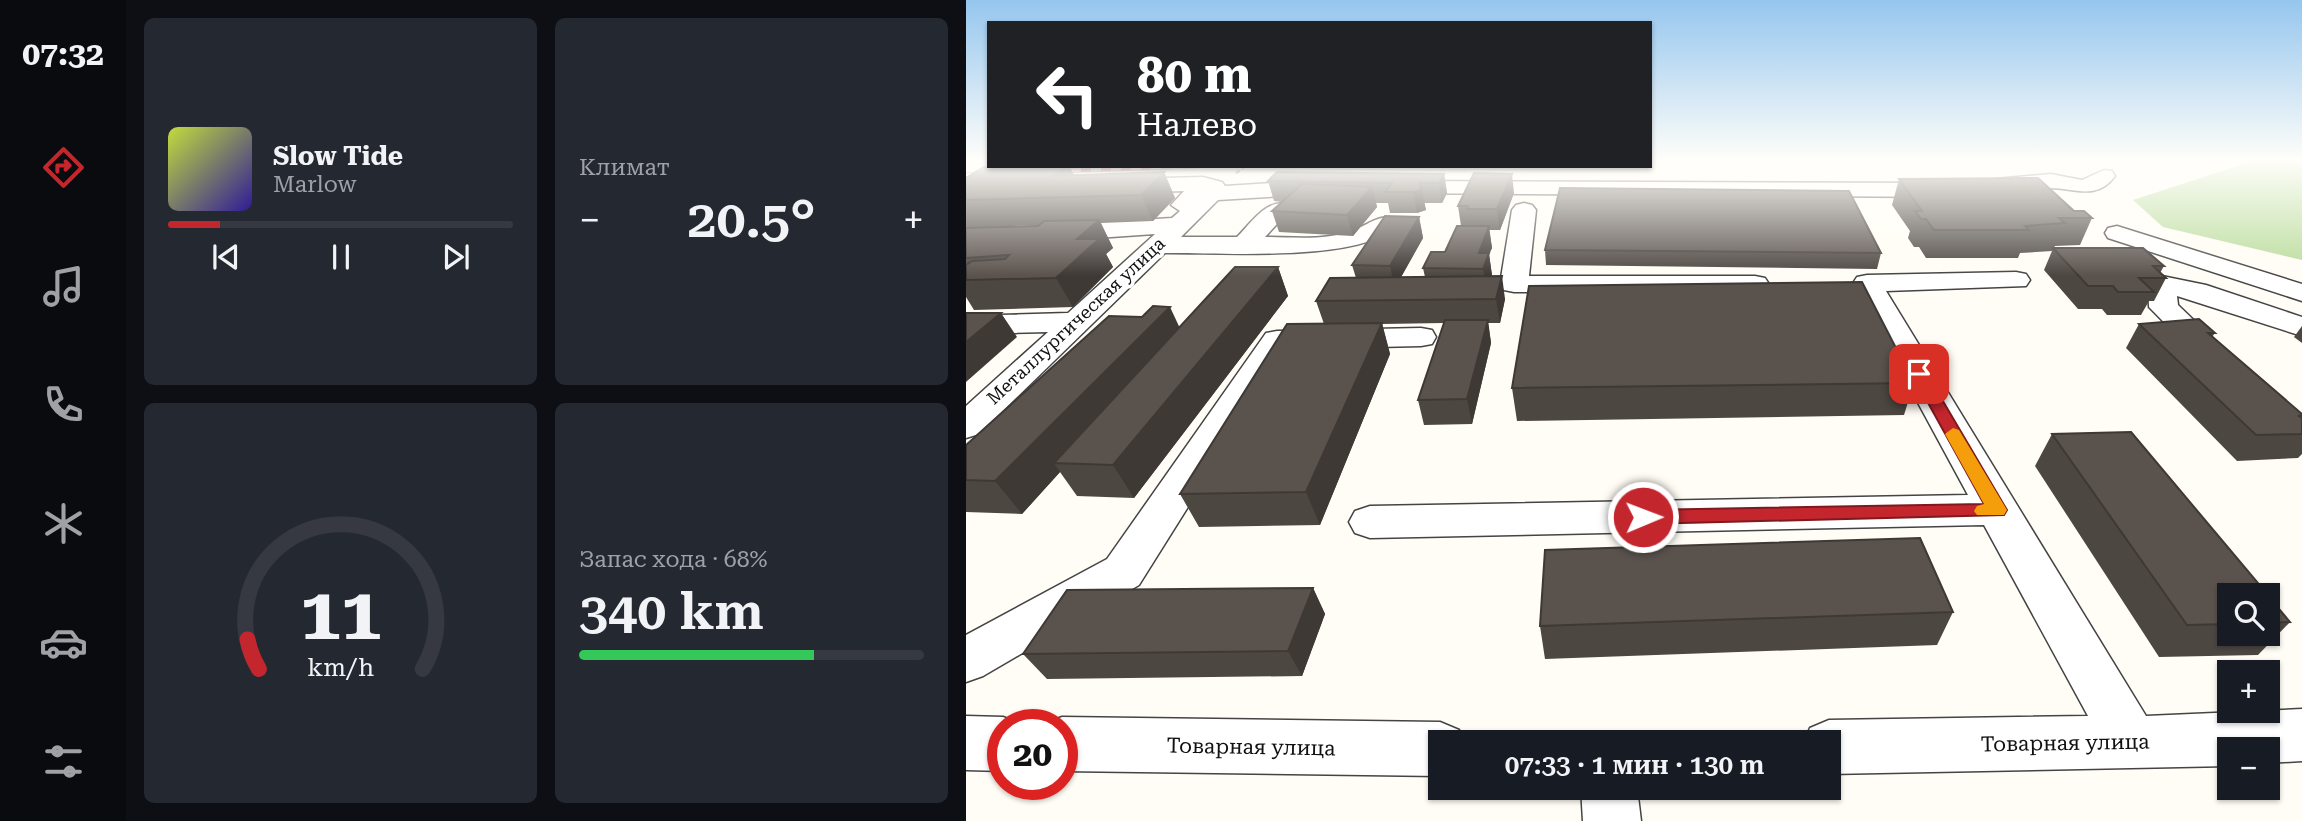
<!DOCTYPE html>
<html lang="ru">
<meta charset="utf-8">
<style>
body{margin:0;font-family:"Roboto Serif",serif;background:#242831;color:#f1f3f6;height:100vh;display:flex;flex-direction:column;font-size:26px;white-space:nowrap}
*{box-sizing:border-box;margin:0}
p{font-size:23px;color:#9ea1a6}
.icon{flex:none;width:38px;height:38px;fill:none;stroke:currentColor;stroke-width:2;stroke-linecap:round;stroke-linejoin:round}
.map{position:relative;flex:1;overflow:hidden}
.panel{display:flex;flex-direction:column;gap:18px;padding:18px;background:#0d0f14;width:840px}
.panel>*{flex:none}
.banner{position:absolute;left:21px;top:21px;width:665px;height:147px;border-radius:0px;box-shadow:0 2px 5px #0004;background:#202124;color:#fff;overflow:hidden}
.fabs{position:absolute;left:1251px;top:583px;display:grid;gap:14px}
.fabs a{display:grid;place-items:center;width:63px;height:63px;border-radius:0px;background:#171b24;box-shadow:0 2px 5px #0004;font-size:35px}
.speed{position:absolute;left:21px;top:709px;display:flex;gap:14px;font-size:35px;font-weight:700;text-align:center}
.speed>*{display:grid;place-content:center;width:91px;height:91px;border-radius:50%;background:#171b24;box-shadow:0 2px 5px #0004;line-height:1}
.speed .limit{border:10px solid #d22;background:#fff;color:#111}
.pin{position:absolute;display:grid;place-items:center;width:60px;height:60px;color:#fff;margin:-30px;border-radius:14px;box-shadow:0 4px 10px #0006}
.me{position:absolute;width:77px;margin:-38px;rotate:89deg;stroke-linejoin:round;filter:drop-shadow(0 0 5px #0008)}
.turn{display:flex;align-items:center;gap:24px;height:147px;padding:0 35px;font-size:32px}
.turn .icon{width:91px;height:91px;stroke-width:2.5}
.turn b{display:block;font-size:49px;line-height:60px}
.big{font-size:52px;font-weight:600;line-height:1.1}
.panel .card{flex:1;display:flex;flex-direction:column;justify-content:center;gap:10px;min-width:0;padding:0 24px;border-radius:10px;background:#242831}
.panel .dial{align-items:center;gap:0}
.dial svg{height:182px;overflow:visible;fill:none;stroke:#363941;stroke-width:7;stroke-linecap:round;text-anchor:middle}
.dial text{fill:#f1f3f6;stroke:none}
.song{display:flex;align-items:center;gap:21px}
.cover{width:84px;height:84px;border-radius:10px;background:linear-gradient(135deg,hsl(70 70% 55%),hsl(250 70% 35%))}
.played{height:7px;border-radius:4px;background:linear-gradient(90deg,#c4262e 15%,#363941 15%)}
.keys{display:flex;justify-content:space-around;direction:ltr}
.heat{display:flex;justify-content:space-between;align-items:center;font-size:38px;direction:ltr}
.charge{height:10px;border-radius:5px;background:linear-gradient(90deg,#34c759 68%,#363941 0)}
.panel .tiles{flex:1;display:grid;gap:18px;grid-template-columns:repeat(2,1fr)}
.trip{position:absolute;left:462px;top:730px;width:413px;height:70px;border-radius:0px;background:#171b24;box-shadow:0 2px 5px #0004;font-weight:600;line-height:70px;text-align:center}
main{display:flex;flex:1;min-height:0}
.tabs{display:flex;flex-direction:column;width:126px;justify-content:space-around;align-items:center;background:#090b0e;color:#9ea1a6}
.tabs .icon{width:49px;height:49px}
.tabs .selected{color:#c4262e}
.tabs b{font-size:32px;color:#f1f3f6}
.map>svg:first-child{display:block}
.forest{fill:#b9dc9c}
.lines{fill:none;stroke-linecap:round;stroke-linejoin:round}
.minor-casing{stroke:#444;stroke-width:3}
.path{stroke:#333;stroke-width:2.5;stroke-dasharray:4.5 2.5;stroke-linecap:butt}
.minor{fill:#fff;fill-rule:evenodd}
.rail-casing{stroke:#c4262e;stroke-width:5}
.rail{stroke:#fff;stroke-width:3.5;stroke-dasharray:10;stroke-linecap:butt}
.wall{fill:#4d4742;fill-rule:evenodd}
.shaded-wall{fill:#3f3936}
.building{fill:#5a524d;stroke:#3f3936;stroke-width:2}
.route{fill:#c4262e;stroke:#7f191e;stroke-width:2}
.slow{fill:#f59e0b}
.labels{text-anchor:middle;stroke-width:7;stroke-linejoin:round;paint-order:stroke}
.street-label{font-size:18px;fill:#111;stroke:#fff}
.near-street-label{font-size:21px;fill:#111;stroke:#fff}
</style>
<main>
<nav class="tabs">
<b>07:32</b>
<svg class="icon selected" aria-label="directions" viewBox="0 0 24 24"><path d="M12 3l9 9-9 9-9-9zM9 14v-3h6M13 9l2 2-2 2"/></svg>
<svg class="icon" aria-label="music" viewBox="0 0 24 24"><path d="M9 18V5l10-2v13"/><circle cx="6" cy="18" r="3"/><circle cx="16" cy="16" r="3"/></svg>
<svg class="icon" aria-label="phone" viewBox="0 0 24 24"><path d="M5 4h4l2 5-3 2q2 4 5 5l2-3 5 2v4C11 20 4 13 5 4z"/></svg>
<svg class="icon" aria-label="climate" viewBox="0 0 24 24"><path d="M12 3v18M4 7l16 10M4 17L20 7"/></svg>
<svg class="icon" aria-label="car" viewBox="0 0 24 24"><path d="M5 17H2v-5l4-1 3-4h7l3 4 3 1v5h-3M9 17h6M6 11h13"/><circle cx="7" cy="17" r="2"/><circle cx="17" cy="17" r="2"/></svg>
<svg class="icon" aria-label="filters" viewBox="0 0 24 24"><path d="M4 7h16M4 17h16"/><circle cx="9" cy="7" r="2"/><circle cx="15" cy="17" r="2"/></svg>
</nav>
<section class="panel">
<div class="tiles">
<div class="card">
<div class="song"><i class="cover"></i><div><b>Slow Tide</b><p>Marlow</p></div></div>
<div class="played"></div>
<div class="keys"><svg class="icon" aria-label="previous" viewBox="0 0 24 24"><path d="M18 5L8 12l10 7zM5 5v14"/></svg><svg class="icon" aria-label="pause" viewBox="0 0 24 24"><path d="M8 5v14M16 5v14"/></svg><svg class="icon" aria-label="next" viewBox="0 0 24 24"><path d="M6 5l10 7-10 7zM19 5v14"/></svg></div>
</div>
<div class="card"><p>Климат</p>
<div class="heat"><a>−</a><b class="big">20.5°</b><a>+</a></div>
</div>
<div class="card dial"><svg viewBox="0 0 100 80">
<path d="M14 69A42 42 0 1 1 86 69"/>
<path d="M14 69A42 42 0 0 1 9 56" stroke="#c4262e"/>
<text x="50" y="56" font-size="32" font-weight="700">11</text>
<text x="50" y="72" font-size="11">km/h</text>
</svg></div>
<div class="card"><p>Запас хода · 68%</p><b class="big">340 km</b><div class="charge"></div></div>
</div>
</section>
<div class="map">
<svg width="1336" height="821" viewBox="0 0 1336 821">
<rect width="100%" height="100%" fill="#fffdf5"/>
<path class="forest" d="M1287 161H1336V260L1197 227 1167 200Z"/>
<g class="lines">
<defs>
<g id="minor">
<path d="M1138 170 1146 171 1149 176C1131 201 1108 188 1084 188 1066 187 1047 191 1029 193L1021 191 1018 186 1021 181 1029 179 1085 174 1116 180Z"/>
<path d="M237 177 256 182 259 186 350 180 358 182 361 187 358 192 350 194 252 200 215 237H271C285 223 300 199 321 204L325 209 299 237C327 237 361 241 388 230 402 225 412 214 429 218L432 223C404 264 247 252 199 253L13 434 0 438V406L82 332 0 334V316L102 313 189 234 0 247V231L206 218 214 211 205 205 218 191 157 193 149 191 146 186 149 181 157 179Z"/>
<path d="M434 181 977 183 985 185 988 190 985 195 977 197 426 193 423 188 426 183Z"/>
<path d="M558 203 566 205 570 210 563 276H789L799 278 803 284 799 290 789 292H548L538 290 534 284 546 210 550 205Z"/>
<path d="M1151 226 1336 284V301L1142 238 1139 233 1142 228Z"/>
<path d="M1050 272 1060 274 1064 280 1060 286 920 291 1180 716 1336 709V761L1302 763V749H1264V766L863 774V742H838L844 728 863 720 1122 716 1018 525 404 538 389 533 383 522 389 511 404 506 1002 495 887 283 891 277 901 275Z"/>
<path d="M1196 276 1240 285 1336 317V336L1211 296 1212 305 1262 353 1257 360 1246 363 1235 360 1183 307 1182 284 1186 278Z"/>
<path d="M455 328 466 330 470 337 466 344 455 346 321 349 173 585 17 676 0 682V635L141 559 300 333 311 331Z"/>
<path d="M0 716 37 717 55 724H37V771L0 770Z"/>
<path d="M96 717 474 722 493 730 498 742H474V776L96 771V724H78Z"/>
<path d="M615 788H671L675 821H617Z"/>
</g>
</defs>
<use href="#minor" class="minor-casing"/>
<path class="path" d="M270 173 280 166"/>
<use href="#minor" class="minor"/>
<defs>
<g id="rail">
<path d="M85 171 232 166"/>
<path d="M0 175 26 174"/>
</g>
</defs>
<use href="#rail" class="rail-casing"/>
<use href="#rail" class="rail"/>
</g>
<g class="wall">
<path d="M46 166H103L108 175 198 172 209 198 187 221 135 223 147 248 140 254 147 267 107 307 8 310 0 297V178ZM73 225 72 226 5 228 45 226Z"/>
<path d="M478 174 481 193 476 203H458L460 210 451 213H424L422 203H410L411 207 387 236 313 232 306 211 316 202 308 201 302 181Z"/>
<path d="M933 179 1126 218 1114 245 1089 246 1088 248 1198 266 1194 273 1200 278 1188 301H1183L1175 315H1141L1136 309H1112L1078 270 1086 251 1054 253 1052 258H960L953 247H948L942 238 944 231 926 205Z"/>
<path d="M548 193 534 230H523L526 248 523 254 526 276 539 299 534 323H522L525 343 506 424 458 425 452 400 478 323 416 324 424 354 354 525 233 527 214 494 358 324 350 301 390 278 386 265 453 217 457 238 435 277H459L457 268 479 252 495 226 492 206Z"/>
<path d="M579 250 915 253 911 269 580 265Z"/>
<path d="M312 267 322 296 168 498 111 496 94 472 56 514 0 512V445L213 327Z"/>
<path d="M1173 324 1249 333 1246 337 1336 414V454L1332 458 1271 461 1160 348Z"/>
<path d="M1336 326V343L1328 337Z"/>
<path d="M948 383 938 415 551 421 546 388Z"/>
<path d="M1086 434 1264 595V634H1302V596L1324 622 1292 655 1193 657 1069 466Z"/>
<path d="M347 588 359 614 336 676 81 679 57 654Z"/>
<path d="M987 612 971 645 579 659 574 626Z"/>
</g>
<g class="shaded-wall">
<path d="M100 166H103L115 190 88 176Z"/>
<path d="M198 172 209 198 187 221 175 195Z"/>
<path d="M478 174 481 193 476 203 473 183Z"/>
<path d="M546 174 548 193 534 230 531 209Z"/>
<path d="M406 187 411 207 387 236 381 215Z"/>
<path d="M456 190 460 210 451 213 447 192Z"/>
<path d="M453 217 457 238 429 288 424 266Z"/>
<path d="M133 220 147 248 140 254 147 267 107 307 90 278 111 239Z"/>
<path d="M523 226 526 248 523 254 526 275 521 291 517 269 513 253Z"/>
<path d="M312 267 322 296 168 498 147 465Z"/>
<path d="M536 276 539 299 534 323 530 299Z"/>
<path d="M204 307 218 337 88 463 94 472 56 514 29 481Z"/>
<path d="M35 313 51 337 0 382V342Z"/>
<path d="M522 320 525 343 506 424 501 399Z"/>
<path d="M416 323 424 354 354 525 340 492Z"/>
<path d="M347 588 359 614 336 676 322 651Z"/>
</g>
<g class="building">
<path d="M46 166H100L88 176 198 172 175 195 0 200V178L18 167Z"/>
<path d="M311 172 478 174 473 183H453L456 190 447 192H419L426 183 302 181Z"/>
<path d="M508 173 546 174 531 209H501L502 206H492Z"/>
<path d="M1072 178 1108 211H1118L1126 218H1093L1099 223 1059 226 1063 230H968L960 219H955L949 211H956L933 179Z"/>
<path d="M336 184 406 187 381 215 306 211Z"/>
<path d="M594 188 883 191 915 253 579 250Z"/>
<path d="M419 216 453 217 424 266 386 265Z"/>
<path d="M133 220 111 239H133L90 278 0 280V265L6 261 39 259 43 255 0 258V228L72 226 78 221Z"/>
<path d="M491 226H523L513 253H523L517 269 457 268 465 252H479Z"/>
<path d="M1087 248H1177L1198 266H1187L1200 278H1173L1188 292H1152L1147 286H1122Z"/>
<path d="M269 267H312L147 465 88 463Z"/>
<path d="M536 276 530 299 350 301 364 278Z"/>
<path d="M896 282 948 383 546 388 563 286Z"/>
<path d="M187 306 204 307 29 481 0 480V445L143 316 176 317Z"/>
<path d="M0 313H35L0 342Z"/>
<path d="M1233 319 1249 333H1242L1336 414V415L1333 416 1336 418V434L1290 435 1173 324Z"/>
<path d="M479 320H522L501 399 452 400Z"/>
<path d="M416 323 340 492 214 494 321 324Z"/>
<path d="M1165 432 1302 595H1264V624L1221 625 1086 434Z"/>
<path d="M954 538 987 612 574 626 579 550Z"/>
<path d="M347 588 322 651 57 654 101 590Z"/>
<path d="M1302 596 1324 622 1302 623Z"/>
</g>
<linearGradient id="sky" x2="0" y2="1"><stop stop-color="#95c6ee"/><stop offset="0.58" stop-color="#fffefa"/><stop offset="1" stop-color="#fffefa" stop-opacity="0"/></linearGradient>
<rect width="1336" height="276" fill="url(#sky)"/>
<path class="route" d="M953 370 961 374 1038 505 1041 510 1038 515 677 524 670 522 668 517 670 512 677 510 1018 504 946 374Z"/>
<path class="slow" d="M987 428 993 430 1041 510 1038 515H1011L1008 511 1011 506 1018 504 979 434Z"/>
<g class="labels">
<g class="street-label">
<text transform="translate(110 321) rotate(-43)" y="6">Металлургическая улица</text>
</g>
<g class="near-street-label">
<text transform="translate(1099 743) rotate(-1)" y="7">Товарная улица</text>
<text transform="translate(285 747) rotate(1)" y="7">Товарная улица</text>
</g>
</g>
</svg>
<div class="fabs">
<a><svg class="icon" aria-label="search" viewBox="0 0 24 24"><circle cx="10" cy="10" r="6"/><path d="M15 15l6 6"/></svg></a>
<a>+</a>
<a>−</a>
</div>
<div class="speed"><div class="limit">20</div></div>
<div class="pin" style="left:953px;top:374px;background:#d93025"><svg class="icon" aria-label="arrive" viewBox="0 0 24 24"><path d="M6 21V4h12l-3 4 3 4H6"/></svg></div>
<svg class="me" style="left:677px;top:517px" viewBox="-20 -20 40 40"><circle r="17" fill="#c4262e" stroke="#fff" stroke-width="3"/><path d="M0-11L8 9 0 5-8 9z" fill="#fff"/></svg>
<div class="trip">07:33 · 1 мин · 130 m</div>
<div class="banner">
<div class="turn"><svg class="icon" aria-label="left" viewBox="0 0 24 24"><path d="M17 20v-9H6M10 6l-5 5 5 5"/></svg><div><b>80 m</b>Налево</div></div>
</div>
</div>
</main>
